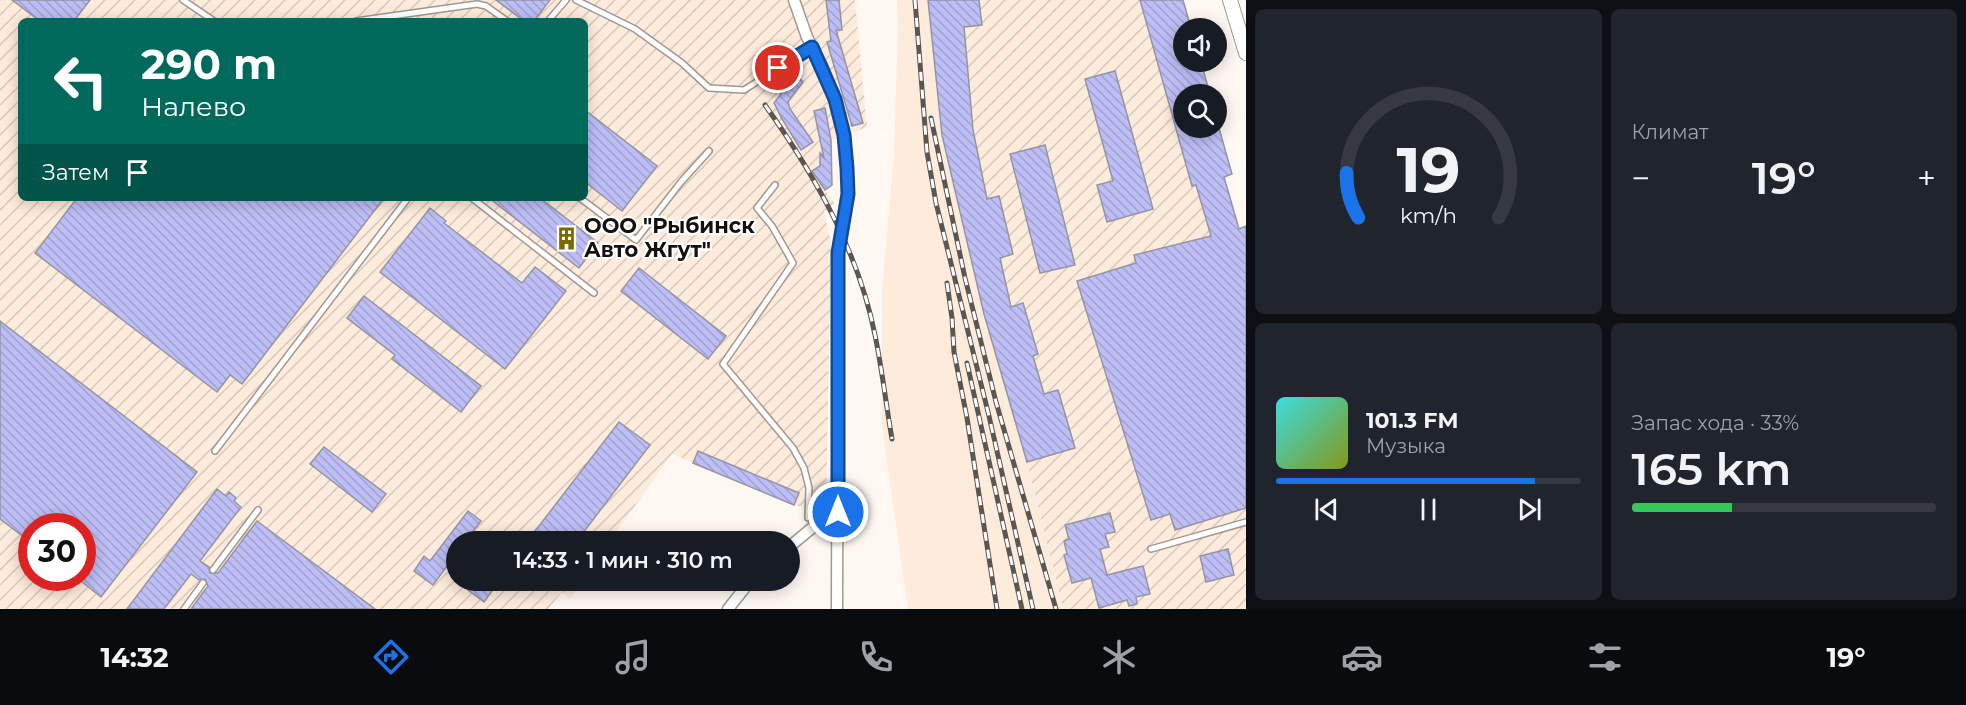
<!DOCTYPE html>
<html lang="ru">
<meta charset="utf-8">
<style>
body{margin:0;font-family:Montserrat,sans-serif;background:#20242c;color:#f1f3f6;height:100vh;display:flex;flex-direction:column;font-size:22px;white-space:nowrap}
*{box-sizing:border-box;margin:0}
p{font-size:20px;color:#9ea1a6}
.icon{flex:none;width:33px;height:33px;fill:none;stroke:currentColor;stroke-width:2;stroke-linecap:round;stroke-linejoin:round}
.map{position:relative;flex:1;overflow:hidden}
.sheet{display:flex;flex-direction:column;gap:9px;padding:9px;background:#0d0f14;width:720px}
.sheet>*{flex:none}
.banner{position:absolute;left:18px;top:18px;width:570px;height:183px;border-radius:9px;box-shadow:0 3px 15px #0003;background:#00695c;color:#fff;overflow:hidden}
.controls{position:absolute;left:1173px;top:18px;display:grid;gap:12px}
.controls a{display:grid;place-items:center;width:54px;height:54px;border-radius:50%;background:#171b24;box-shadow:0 3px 15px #0003;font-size:30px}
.speed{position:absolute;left:18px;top:513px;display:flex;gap:12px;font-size:30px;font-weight:700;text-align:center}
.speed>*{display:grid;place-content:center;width:78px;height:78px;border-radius:50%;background:#171b24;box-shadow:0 3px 15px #0003;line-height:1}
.speed .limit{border:9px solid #d22;background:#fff;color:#111}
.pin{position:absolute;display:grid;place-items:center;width:51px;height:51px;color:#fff;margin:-26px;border:3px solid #fff;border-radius:50%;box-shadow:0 2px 6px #0007}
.me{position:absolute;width:66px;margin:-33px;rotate:0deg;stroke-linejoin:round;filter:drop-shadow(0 0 4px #0008)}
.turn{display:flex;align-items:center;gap:21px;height:126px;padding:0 24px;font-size:27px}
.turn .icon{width:78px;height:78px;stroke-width:2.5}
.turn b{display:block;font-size:42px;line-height:51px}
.then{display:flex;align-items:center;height:57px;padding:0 24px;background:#0003;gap:12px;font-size:22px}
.big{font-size:45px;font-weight:600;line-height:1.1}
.sheet .card{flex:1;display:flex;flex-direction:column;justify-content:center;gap:9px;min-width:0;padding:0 21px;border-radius:9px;background:#20242c}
.sheet .dial{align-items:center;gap:0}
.dial svg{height:156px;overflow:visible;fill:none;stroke:#363941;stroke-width:7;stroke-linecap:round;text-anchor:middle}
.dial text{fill:#f1f3f6;stroke:none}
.song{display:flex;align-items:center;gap:18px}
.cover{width:72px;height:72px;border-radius:9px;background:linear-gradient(135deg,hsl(180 70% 55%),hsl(70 70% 35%))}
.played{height:6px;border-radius:3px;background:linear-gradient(90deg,#1a73e8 85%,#363941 85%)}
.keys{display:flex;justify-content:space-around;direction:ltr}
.heat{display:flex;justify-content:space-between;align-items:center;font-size:33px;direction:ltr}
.charge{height:9px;border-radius:4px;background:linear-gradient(90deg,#34c759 33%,#363941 0)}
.sheet .tiles{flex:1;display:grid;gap:9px;grid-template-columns:repeat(2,1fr)}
.trip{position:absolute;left:446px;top:531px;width:354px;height:60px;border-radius:30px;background:#171b24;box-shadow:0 3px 15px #0003;font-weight:600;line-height:60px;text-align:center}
.dock{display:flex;height:96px;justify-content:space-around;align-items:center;background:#090b0e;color:#9ea1a6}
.dock .icon{width:42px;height:42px}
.dock .active{color:#1a73e8}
.dock b{font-size:27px;color:#f1f3f6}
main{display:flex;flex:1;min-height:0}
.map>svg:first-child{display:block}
.industrial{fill:url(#industrial-furrows);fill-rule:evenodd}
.built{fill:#fdebdc}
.building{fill:url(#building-back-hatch);stroke:#9495a1;stroke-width:1.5}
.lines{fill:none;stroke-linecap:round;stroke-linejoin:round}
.service-casing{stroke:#a3988f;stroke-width:8}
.minor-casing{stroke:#a3988f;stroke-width:13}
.tertiary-casing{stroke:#a3988f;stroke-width:16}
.service{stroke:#fff;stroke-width:5}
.minor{stroke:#fff;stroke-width:10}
.tertiary{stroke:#fff;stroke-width:14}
.rail-casing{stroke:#5b5652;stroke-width:5}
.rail{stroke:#fff;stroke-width:3;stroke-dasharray:9;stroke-linecap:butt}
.route-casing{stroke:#114b97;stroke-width:15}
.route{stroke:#1a73e8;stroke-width:10}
.labels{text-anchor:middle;stroke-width:4.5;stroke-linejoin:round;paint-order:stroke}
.poi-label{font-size:21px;font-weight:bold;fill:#14100d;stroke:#fff;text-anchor:start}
</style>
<main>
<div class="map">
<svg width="1246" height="609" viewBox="0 0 1246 609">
<defs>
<pattern id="industrial-furrows" width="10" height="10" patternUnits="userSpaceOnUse" patternTransform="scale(1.5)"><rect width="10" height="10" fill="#fdebdc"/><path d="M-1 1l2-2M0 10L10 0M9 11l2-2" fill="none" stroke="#d8c8bc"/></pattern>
<pattern id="building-back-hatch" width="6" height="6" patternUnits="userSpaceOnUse" patternTransform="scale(1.5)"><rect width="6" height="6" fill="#bdbef5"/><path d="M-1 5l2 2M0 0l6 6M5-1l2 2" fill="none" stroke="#a2a2d1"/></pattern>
</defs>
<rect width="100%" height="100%" fill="#fff8f2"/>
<g class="industrial">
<path d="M0 0H855L867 127 831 140 832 185 825 190 835 204 824 211 831 243 826 511 794 505 798 493 698 451 693 463 672 454 610 541 456 542V580L583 581 570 599 562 592 548 609H0ZM21 21H585V198H21ZM32 526H82V578H32Z"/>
<path d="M928 0H1183L1191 28H1184V62H1201L1210 94H1184V128H1216L1217 118 1232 174 1224 177 1239 229 1246 226V609H1063L1027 462 984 315 942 135Z"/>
</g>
<path class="built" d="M897 0H928L942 135 984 315 1027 462 1063 609H908L882 427V290L894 155 898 26Z"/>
<g class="building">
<path d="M12 0H90L74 21H40Z"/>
<path d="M496 0H550L534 21H524Z"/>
<path d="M826 0H839L842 30H836L863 123 852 126 827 42 831 41Z"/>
<path d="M928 0H979L982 25 964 27 973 130 987 199 999 196 1013 254 1000 258 1011 307 1023 303 1038 354 1033 356 1044 394 1058 390 1075 448 1027 462 984 314 942 135Z"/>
<path d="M1140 0H1183L1191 28H1184V62H1201L1210 94H1184V128H1219L1232 174 1224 177 1239 229 1246 226V508L1175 530 1170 514 1151 520 1077 281 1136 263 1134 255 1211 236 1196 185 1192 186Z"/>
<path d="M789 67 803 82 788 102 790 109 813 142 801 150 782 119 774 103 786 87 774 77Z"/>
<path d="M1115 71 1153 209 1107 222 1097 185 1113 181 1085 79Z"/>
<path d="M825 108 831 140 832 185 825 190 812 171 820 166V153L824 158 814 111Z"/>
<path d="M585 110 657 166 622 211 585 182Z"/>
<path d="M1045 145 1075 265 1040 273 1010 154Z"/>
<path d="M77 198H384L242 384 230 375 217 392 35 253Z"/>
<path d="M489 198H540L598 243 579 268Z"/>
<path d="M430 208 446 221 444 223 522 283 535 267 566 291 505 369 380 272Z"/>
<path d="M639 268 726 336 708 359 621 291Z"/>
<path d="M364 296 481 386 461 412 392 359 395 355 347 318Z"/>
<path d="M0 321 197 472 101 597 82 582V526H32V543L0 519Z"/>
<path d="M619 422 650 445 576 542H541L532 535Z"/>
<path d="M324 447 386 494 372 512 310 464Z"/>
<path d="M698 451 799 493 794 505 693 463Z"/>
<path d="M217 489 226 496 229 492 236 498 234 501 241 507 200 561 209 567 210 573H218L257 521 375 609H191L208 586 205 579 199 580 191 574 164 609H127Z"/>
<path d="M468 511 481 521 465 542H456V554L433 585 414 571 424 556 430 561Z"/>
<path d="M1110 513 1115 532 1105 534 1109 547 1100 549 1107 575 1143 566 1150 594 1136 597 1137 604 1129 606 1127 600 1099 608 1091 578 1072 583 1064 555 1067 554 1064 541 1069 539 1065 525Z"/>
<path d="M1228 549 1234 575 1206 582 1200 556Z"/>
<path d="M475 580H500L484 602 468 590Z"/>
</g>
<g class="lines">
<defs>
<g id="service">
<path d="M183 0 214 21"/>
<path d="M576 0 635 29 682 63 709 88 744 90 812 47"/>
<path d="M356 21 477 4 486 6 507 21"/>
<path d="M548 21 566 0"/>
<path d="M775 185 757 208 772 226 793 263 723 364 793 448 804 468 809 488 808 518"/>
<path d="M472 198 594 293"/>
<path d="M580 198 636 240 681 182 709 151"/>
<path d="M215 451 408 198"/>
<path d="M1151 549 1246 522"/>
<path d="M213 570 258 510"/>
<path d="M184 609 203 583"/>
</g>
<g id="minor">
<path d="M794 0 807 37 823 68 835 99 844 135 847 168 848 193 838 253 837 609"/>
<path d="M789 547 812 528 838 511"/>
<path d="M728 609 751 580"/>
</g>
<path id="tertiary" d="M1230 0 1246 53"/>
</defs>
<use href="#service" class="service-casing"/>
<use href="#minor" class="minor-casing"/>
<use href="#tertiary" class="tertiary-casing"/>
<use href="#service" class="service"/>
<use href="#minor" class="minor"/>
<use href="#tertiary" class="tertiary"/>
<defs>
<g id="rail">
<path d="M915 0 927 152 936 203 989 416 1033 609"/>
<path d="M765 105C814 174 858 250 875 335 882 369 886 404 892 439"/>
<path d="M931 118 965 278 996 402 1056 609"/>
<path d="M947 283 952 318 954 352 967 418 997 609"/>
<path d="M967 363 1022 609"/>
</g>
</defs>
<use href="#rail" class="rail-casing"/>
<use href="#rail" class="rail"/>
</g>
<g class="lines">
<defs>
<path id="route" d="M778 68 812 47 835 99 844 135 847 168 848 194 838 253V512"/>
</defs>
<use href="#route" class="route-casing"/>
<use href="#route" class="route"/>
</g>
<defs>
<symbol id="building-bare" viewBox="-9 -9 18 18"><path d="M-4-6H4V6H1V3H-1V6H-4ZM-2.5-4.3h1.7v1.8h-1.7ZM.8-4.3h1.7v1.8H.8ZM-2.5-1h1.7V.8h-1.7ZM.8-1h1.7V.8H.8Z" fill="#7c6900" stroke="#fff" stroke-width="2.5" paint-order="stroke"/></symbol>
</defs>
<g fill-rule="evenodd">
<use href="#building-bare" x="550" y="222" width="33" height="33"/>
</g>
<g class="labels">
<g class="poi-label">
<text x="584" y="233">ООО "Рыбинск<tspan x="584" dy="24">Авто Жгут"</tspan></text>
</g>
</g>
</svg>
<div class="controls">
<a><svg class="icon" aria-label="sound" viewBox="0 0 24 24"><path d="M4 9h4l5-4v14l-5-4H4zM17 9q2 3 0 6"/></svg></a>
<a><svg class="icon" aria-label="search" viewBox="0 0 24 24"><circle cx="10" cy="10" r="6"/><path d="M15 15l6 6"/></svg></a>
</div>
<div class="speed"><div class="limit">30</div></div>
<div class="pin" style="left:778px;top:68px;background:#d93025"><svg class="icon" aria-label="arrive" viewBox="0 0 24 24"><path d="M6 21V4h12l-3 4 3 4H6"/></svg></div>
<svg class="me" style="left:838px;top:512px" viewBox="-20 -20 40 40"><circle r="17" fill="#1a73e8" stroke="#fff" stroke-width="3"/><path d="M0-11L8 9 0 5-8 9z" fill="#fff"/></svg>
<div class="trip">14:33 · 1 мин · 310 m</div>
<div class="banner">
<div class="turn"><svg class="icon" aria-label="left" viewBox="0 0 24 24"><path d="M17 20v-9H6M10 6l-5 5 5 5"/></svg><div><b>290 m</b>Налево</div></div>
<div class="then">Затем<svg class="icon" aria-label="arrive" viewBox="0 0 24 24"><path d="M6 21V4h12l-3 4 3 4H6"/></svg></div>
</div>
</div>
<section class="sheet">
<div class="tiles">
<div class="card dial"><svg viewBox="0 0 100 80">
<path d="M14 69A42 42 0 1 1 86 69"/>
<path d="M14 69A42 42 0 0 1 8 46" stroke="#1a73e8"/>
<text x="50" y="56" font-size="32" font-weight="700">19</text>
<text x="50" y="72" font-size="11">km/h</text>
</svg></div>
<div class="card"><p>Климат</p>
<div class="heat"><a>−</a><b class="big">19°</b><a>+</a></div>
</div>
<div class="card">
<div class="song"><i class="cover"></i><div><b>101.3 FM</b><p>Музыка</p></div></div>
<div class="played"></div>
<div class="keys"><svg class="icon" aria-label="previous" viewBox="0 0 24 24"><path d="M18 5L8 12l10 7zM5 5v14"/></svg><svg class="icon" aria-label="pause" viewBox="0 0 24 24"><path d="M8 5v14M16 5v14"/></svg><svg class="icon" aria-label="next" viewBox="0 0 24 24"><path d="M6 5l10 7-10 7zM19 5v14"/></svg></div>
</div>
<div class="card"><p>Запас хода · 33%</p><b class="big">165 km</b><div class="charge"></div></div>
</div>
</section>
</main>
<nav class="dock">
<b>14:32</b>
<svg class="icon active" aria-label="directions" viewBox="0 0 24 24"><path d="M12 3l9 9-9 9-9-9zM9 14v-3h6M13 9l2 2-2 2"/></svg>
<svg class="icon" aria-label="music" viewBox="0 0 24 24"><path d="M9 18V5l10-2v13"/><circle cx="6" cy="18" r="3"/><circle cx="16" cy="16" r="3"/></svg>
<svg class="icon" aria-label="phone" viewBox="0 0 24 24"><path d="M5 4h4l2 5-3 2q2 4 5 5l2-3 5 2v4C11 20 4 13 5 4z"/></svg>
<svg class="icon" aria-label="climate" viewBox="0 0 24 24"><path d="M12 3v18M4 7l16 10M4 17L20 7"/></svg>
<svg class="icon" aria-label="car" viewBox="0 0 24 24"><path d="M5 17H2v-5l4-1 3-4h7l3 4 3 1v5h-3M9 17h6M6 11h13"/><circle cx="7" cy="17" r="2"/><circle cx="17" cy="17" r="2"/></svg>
<svg class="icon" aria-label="filters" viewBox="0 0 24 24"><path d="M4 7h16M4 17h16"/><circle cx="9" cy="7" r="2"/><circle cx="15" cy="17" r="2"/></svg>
<b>19°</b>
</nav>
